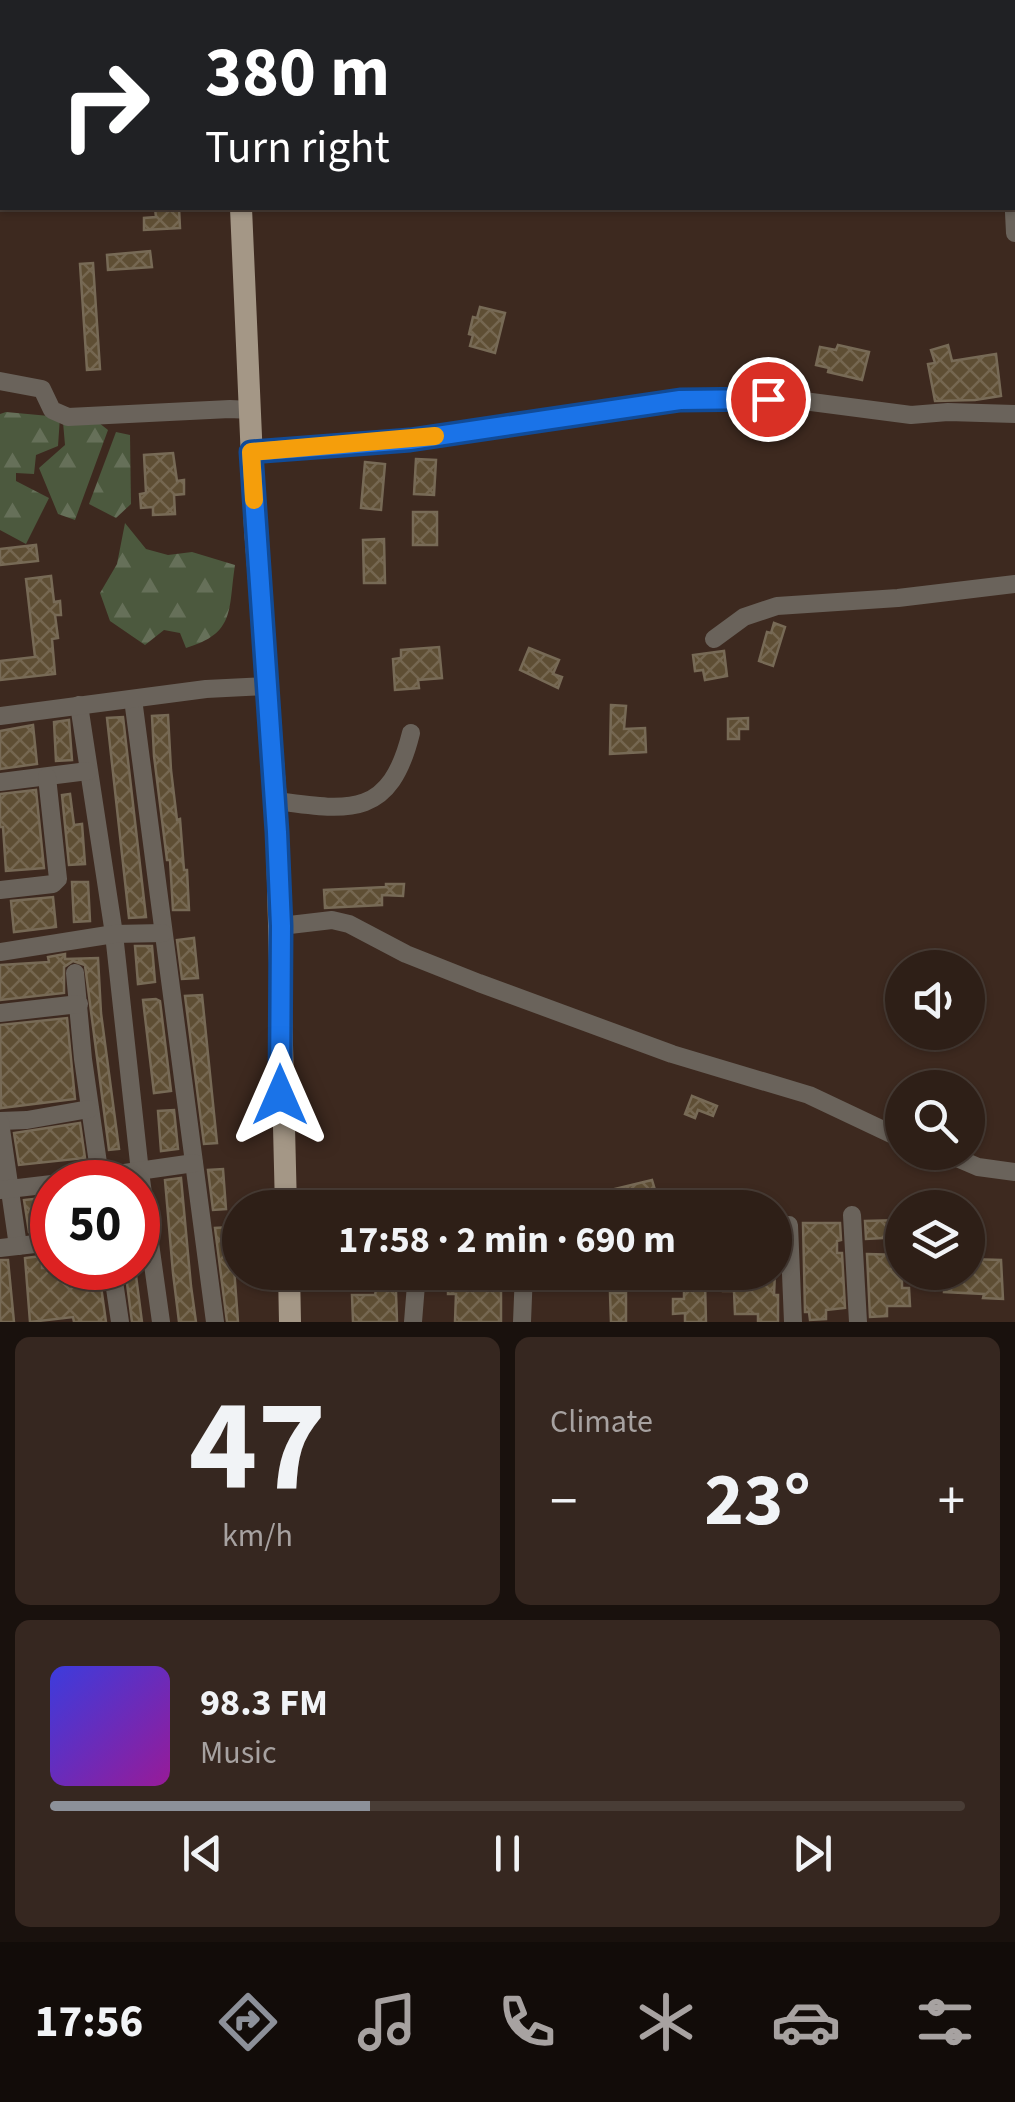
<!DOCTYPE html>
<meta charset="utf-8">
<style>
body{margin:0;font-family:"Source Sans 3",sans-serif;background:#362720;color:#f1f3f6;height:100vh;display:flex;flex-direction:column;font-size:38px;white-space:nowrap}
*{box-sizing:border-box;margin:0}
p{font-size:32px;color:#a7a2a1}
.icon{flex:none;width:55px;height:55px;fill:none;stroke:currentColor;stroke-width:2;stroke-linecap:round;stroke-linejoin:round}
.map{position:relative;height:1322px;overflow:hidden}
.side{display:flex;flex-direction:column;gap:15px;padding:15px;background:#19110d;flex:1}
.side>*{flex:none}
.hud{position:absolute;left:0px;top:0px;width:1015px;height:210px;box-shadow:0 2px 8px #0004,0 0 0 2px #493d36;background:#202124;color:#fff;overflow:hidden}
.fabs{position:absolute;left:885px;top:950px;display:grid;gap:20px}
.fabs a{display:grid;place-items:center;width:100px;height:100px;border-radius:50%;background:#2e1f17;box-shadow:0 2px 8px #0004,0 0 0 2px #493d36;font-size:50px}
.speed{position:absolute;left:30px;top:1160px;display:flex;gap:20px;font-size:50px;font-weight:700;text-align:center}
.speed>*{display:grid;place-content:center;width:130px;height:130px;border-radius:50%;background:#2e1f17;box-shadow:0 2px 8px #0004,0 0 0 2px #493d36;line-height:1}
.speed .limit{border:15px solid #d22;background:#fff;color:#111}
.pin{position:absolute;display:grid;place-items:center;width:85px;height:85px;color:#fff;margin:-42px;border:5px solid #fff;border-radius:50%;box-shadow:0 2px 10px #0007}
.me{position:absolute;width:110px;margin:-55px;rotate:0deg;stroke-linejoin:round;filter:drop-shadow(0 0 8px #0008)}
.turn{display:flex;align-items:center;gap:35px;height:210px;padding:0 40px;font-size:45px}
.turn .icon{width:130px;height:130px;stroke-width:2.5}
.turn b{display:block;font-size:70px;line-height:85px}
.big{font-size:75px;font-weight:700;line-height:1.1}
.side .widget{flex:1;display:flex;flex-direction:column;justify-content:center;gap:15px;min-width:0;padding:0 35px;border-radius:15px;background:#362720}
.side .dial{align-items:center;gap:0}
.dial b{font-size:130px;line-height:1}
.song{display:flex;align-items:center;gap:30px}
.cover{width:120px;height:120px;border-radius:15px;background:linear-gradient(135deg,hsl(240 70% 55%),hsl(300 70% 35%))}
.played{height:10px;border-radius:5px;background:linear-gradient(90deg,#8c9099 35%,#493d36 35%)}
.keys{display:flex;justify-content:space-around;direction:ltr}
.heat{display:flex;justify-content:space-between;align-items:center;font-size:55px;direction:ltr}
.side .tiles{flex:1;display:grid;gap:15px;grid-template-columns:1fr 1fr}
.widget:last-child{grid-column:span 2}
.trip{position:absolute;left:222px;top:1190px;width:570px;height:100px;border-radius:50px;background:#2e1f17;box-shadow:0 2px 8px #0004,0 0 0 2px #493d36;font-weight:700;line-height:100px;text-align:center}
.tabs{display:flex;height:160px;justify-content:space-around;align-items:center;background:#120c09;color:#a7a2a1}
.tabs .icon{width:70px;height:70px}
.tabs .selected{color:#8c9099}
.tabs b{font-size:45px;color:#f1f3f6}
.map>svg:first-child{display:block}
.forest{fill:url(#forest-firs)}
.building{fill:url(#building-cross-hatch);stroke:#776a56;stroke-width:2.5}
.lines{fill:none;stroke-linecap:round;stroke-linejoin:round}
.path{stroke:#8d7c74;stroke-width:2.5;stroke-dasharray:8 8;stroke-linecap:butt}
.minor{stroke:#6a635b;stroke-width:18}
.major{stroke:#a49786;stroke-width:22}
.route-casing{stroke:#114b97;stroke-width:25}
.route{stroke:#1a73e8;stroke-width:18}
.slow{stroke:#f59e0b;stroke-width:18}
</style>
<div class="map">
<svg width="1015" height="1322" viewBox="0 0 1015 1322">
<defs>
<pattern id="forest-firs" width="22" height="20" patternUnits="userSpaceOnUse" patternTransform="scale(2.5)"><rect width="22" height="20" fill="#4c593e"/><path d="M5 1l3.5 6h-7zM16 11l3.5 6h-7z" fill="#667059"/></pattern>
<pattern id="building-cross-hatch" width="8" height="8" patternUnits="userSpaceOnUse" patternTransform="scale(2.5)"><rect width="8" height="8" fill="#5e4e34"/><path d="M0 0l8 8M0 8l8-8" fill="none" stroke="#756751"/></pattern>
</defs>
<rect width="100%" height="100%" fill="#3d291f"/>
<g class="forest">
<path d="M6 412 60 417 58 446 36 455 34 474 16 473V481L49 498 26 544 0 530V414Z"/>
<path d="M94 419 108 430 75 520 58 514 39 468 65 445 63 422Z"/>
<path d="M116 432 130 435 131 504 116 518 89 504Z"/>
<path d="M125 523 146 549 168 555 192 552 235 565C228 610 236 633 186 648L180 633 164 630 145 645 110 621 100 593 117 564Z"/>
</g>
<g class="building">
<path d="M155 208H179L180 228 144 230V218L156 217Z"/>
<path d="M150 251 152 267 108 270 107 255Z"/>
<path d="M93 263 100 369 87 370 80 264Z"/>
<path d="M480 307 505 313 495 353 470 346 473 335 469 334 473 317 477 318Z"/>
<path d="M838 345 869 352 862 380 828 372 829 368 816 365 820 347 836 350Z"/>
<path d="M948 345 952 361 996 354 1001 396 975 400 935 401 928 364 935 363 931 350Z"/>
<path d="M173 453 177 481 184 480V494L174 495 175 514 153 515V507L141 508 140 494 146 493 144 455Z"/>
<path d="M416 459 436 460 434 495 414 494Z"/>
<path d="M365 462 385 464 381 510 361 508Z"/>
<rect x="413" y="512" width="24" height="33"/>
<path d="M384 539 385 583H364L363 540Z"/>
<path d="M36 545 38 561 0 565V549Z"/>
<path d="M51 576 54 602 60 601 61 615H55L58 638 52 639 55 674 0 680V661L35 657 26 579Z"/>
<path d="M774 623 785 627 773 666 759 661 767 632 771 633Z"/>
<path d="M439 647 442 678 418 680 419 688 395 690 393 659 401 658V650Z"/>
<path d="M529 648 559 660 553 674 562 677 558 688 520 670Z"/>
<path d="M724 651 727 676 705 680 703 670 695 671 693 655Z"/>
<path d="M611 705 626 706 624 729 645 728 646 752 610 754Z"/>
<path d="M168 715 171 770 177 820 180 819 184 870H187L189 910H173L170 860H167L154 756 152 716Z"/>
<path d="M123 717 146 917 129 918 107 718Z"/>
<path d="M748 718V729H739V739H728V719Z"/>
<path d="M69 720 72 760 56 761 54 722Z"/>
<path d="M33 725 37 764 0 769V731Z"/>
<path d="M36 790 44 868 6 871 3 827H0V794Z"/>
<path d="M70 794 74 825 82 824 85 864 69 865 62 795Z"/>
<path d="M72 882H88L90 921 74 922Z"/>
<path d="M386 884H404L403 896 382 895V905L325 908 324 890 386 887Z"/>
<path d="M53 897 56 927 14 932 11 901Z"/>
<path d="M194 938 198 978 182 979 177 940Z"/>
<path d="M135 946H152L155 982 138 984Z"/>
<path d="M65 954V959L98 958 101 1013 119 1149 109 1150 85 965 73 961 64 967V993L0 1000V965L49 962 48 957Z"/>
<path d="M202 995 217 1143 204 1144 185 996Z"/>
<path d="M156 999 160 1001 171 1091 154 1093 143 1000Z"/>
<path d="M67 1018 75 1099 1 1108 0 1025Z"/>
<path d="M692 1096 717 1106 713 1116 698 1110 695 1118 685 1114Z"/>
<path d="M174 1110 178 1149 161 1151 158 1111Z"/>
<path d="M80 1123 85 1158 19 1165 14 1133Z"/>
<path d="M223 1169 226 1209 213 1210 208 1170Z"/>
<path d="M181 1178 191 1286 196 1322H179L173 1273 165 1180Z"/>
<path d="M652 1180 659 1203 619 1208 615 1189Z"/>
<path d="M52 1197V1230L29 1232 24 1200Z"/>
<path d="M902 1220V1237L866 1239 865 1221Z"/>
<path d="M803 1223H840L841 1240 837 1241V1253H842L845 1308 826 1310V1319L810 1320 809 1312H805Z"/>
<path d="M231 1227 238 1322H227L215 1228Z"/>
<path d="M867 1254 902 1255V1288H909L910 1306H887V1316L870 1317Z"/>
<path d="M42 1256V1268H87L88 1273 99 1272 106 1322H74L73 1317 30 1322 25 1258Z"/>
<path d="M968 1259 1001 1260 1003 1299 983 1298 984 1294 944 1292 945 1272H968Z"/>
<path d="M0 1260H8L14 1322H0Z"/>
<path d="M125 1268H135L142 1322H132Z"/>
<path d="M380 1272 404 1276 403 1285H400L396 1292 397 1322H353L352 1295H375Z"/>
<path d="M448 1272H501V1322H455L456 1294H448Z"/>
<path d="M723 1272H775L774 1295H778V1322H758V1314H735L734 1291H723Z"/>
<path d="M705 1283 706 1322H685V1313L673 1314V1299H684V1284Z"/>
<path d="M610 1293H626V1322H611Z"/>
</g>
<g class="lines">
<path class="path" d="M213 0V2"/>
<g class="minor">
<path d="M1005 0V2"/>
<path d="M1012 171 1015 233"/>
<path d="M0 381 42 389 52 410 68 417 230 409 250 410"/>
<path d="M251 452 410 440 508 423 701 397 796 400 911 415 948 412 1015 414"/>
<path d="M714 639 744 617 777 606 898 598 1015 584"/>
<path d="M133 699 215 1322"/>
<path d="M79 705 114 934 140 1172 161 1322"/>
<path d="M0 716 206 689 268 686"/>
<path d="M0 782 88 771"/>
<path d="M276 801C350 811 390 818 411 733"/>
<path d="M0 890 53 884 58 879 47 777"/>
<path d="M281 926 332 920 349 924 406 954 479 983 672 1054 809 1095 902 1139"/>
<path d="M0 952 114 934 163 933"/>
<path d="M75 973 83 1059 100 1177"/>
<path d="M0 1013 79 1004"/>
<path d="M0 1121 27 1120 89 1109"/>
<path d="M0 1122 18 1246"/>
<path d="M943 1152 978 1167 1015 1172"/>
<path d="M62 1182 194 1163"/>
<path d="M0 1190 52 1184"/>
<path d="M852 1215 858 1322"/>
<path d="M789 1225 793 1322"/>
<path d="M0 1248 52 1242"/>
<path d="M112 1268 120 1322"/>
<path d="M413 1322 417 1272"/>
<path d="M522 1322 524 1272"/>
</g>
<g class="major">
<path d="M232 0V2"/>
<path d="M241 208 255 528 276 801 286 1208"/>
<path d="M289 1272 290 1322"/>
</g>
</g>
<g class="lines">
<defs>
<path id="route" d="M280 1095 281 926 277 832 251 452 410 440 680 400 768 399"/>
</defs>
<use href="#route" class="route-casing"/>
<use href="#route" class="route"/>
<path class="slow" d="M254 500 251 452 435 436"/>
</g>
</svg>
<div class="fabs">
<a><svg class="icon" aria-label="sound" viewBox="0 0 24 24"><path d="M4 9h4l5-4v14l-5-4H4zM17 9q2 3 0 6"/></svg></a>
<a><svg class="icon" aria-label="search" viewBox="0 0 24 24"><circle cx="10" cy="10" r="6"/><path d="M15 15l6 6"/></svg></a>
<a><svg class="icon" aria-label="layers" viewBox="0 0 24 24"><path d="M12 4l9 5-9 5-9-5zM3 14l9 5 9-5"/></svg></a>
</div>
<div class="speed"><div class="limit">50</div></div>
<div class="pin" style="left:768px;top:399px;background:#d93025"><svg class="icon" aria-label="arrive" viewBox="0 0 24 24"><path d="M6 21V4h12l-3 4 3 4H6"/></svg></div>
<svg class="me" style="left:280px;top:1095px" viewBox="-20 -20 40 40"><path d="M0-17L14 15 0 8-14 15z" fill="#1a73e8" stroke="#fff" stroke-width="4"/></svg>
<div class="trip">17:58 · 2 min · 690 m</div>
<div class="hud">
<div class="turn"><svg class="icon" aria-label="right" viewBox="0 0 24 24"><path d="M7 20v-9h11M14 6l5 5-5 5"/></svg><div><b>380 m</b>Turn right</div></div>
</div>
</div>
<section class="side">
<div class="tiles">
<div class="widget dial"><b>47</b><p>km/h</p></div>
<div class="widget"><p>Climate</p>
<div class="heat"><a>−</a><b class="big">23°</b><a>+</a></div>
</div>
<div class="widget">
<div class="song"><i class="cover"></i><div><b>98.3 FM</b><p>Music</p></div></div>
<div class="played"></div>
<div class="keys"><svg class="icon" aria-label="previous" viewBox="0 0 24 24"><path d="M18 5L8 12l10 7zM5 5v14"/></svg><svg class="icon" aria-label="pause" viewBox="0 0 24 24"><path d="M8 5v14M16 5v14"/></svg><svg class="icon" aria-label="next" viewBox="0 0 24 24"><path d="M6 5l10 7-10 7zM19 5v14"/></svg></div>
</div>
</div>
</section>
<nav class="tabs">
<b>17:56</b>
<svg class="icon selected" aria-label="directions" viewBox="0 0 24 24"><path d="M12 3l9 9-9 9-9-9zM9 14v-3h6M13 9l2 2-2 2"/></svg>
<svg class="icon" aria-label="music" viewBox="0 0 24 24"><path d="M9 18V5l10-2v13"/><circle cx="6" cy="18" r="3"/><circle cx="16" cy="16" r="3"/></svg>
<svg class="icon" aria-label="phone" viewBox="0 0 24 24"><path d="M5 4h4l2 5-3 2q2 4 5 5l2-3 5 2v4C11 20 4 13 5 4z"/></svg>
<svg class="icon" aria-label="climate" viewBox="0 0 24 24"><path d="M12 3v18M4 7l16 10M4 17L20 7"/></svg>
<svg class="icon" aria-label="car" viewBox="0 0 24 24"><path d="M5 17H2v-5l4-1 3-4h7l3 4 3 1v5h-3M9 17h6M6 11h13"/><circle cx="7" cy="17" r="2"/><circle cx="17" cy="17" r="2"/></svg>
<svg class="icon" aria-label="filters" viewBox="0 0 24 24"><path d="M4 7h16M4 17h16"/><circle cx="9" cy="7" r="2"/><circle cx="15" cy="17" r="2"/></svg>
</nav>
